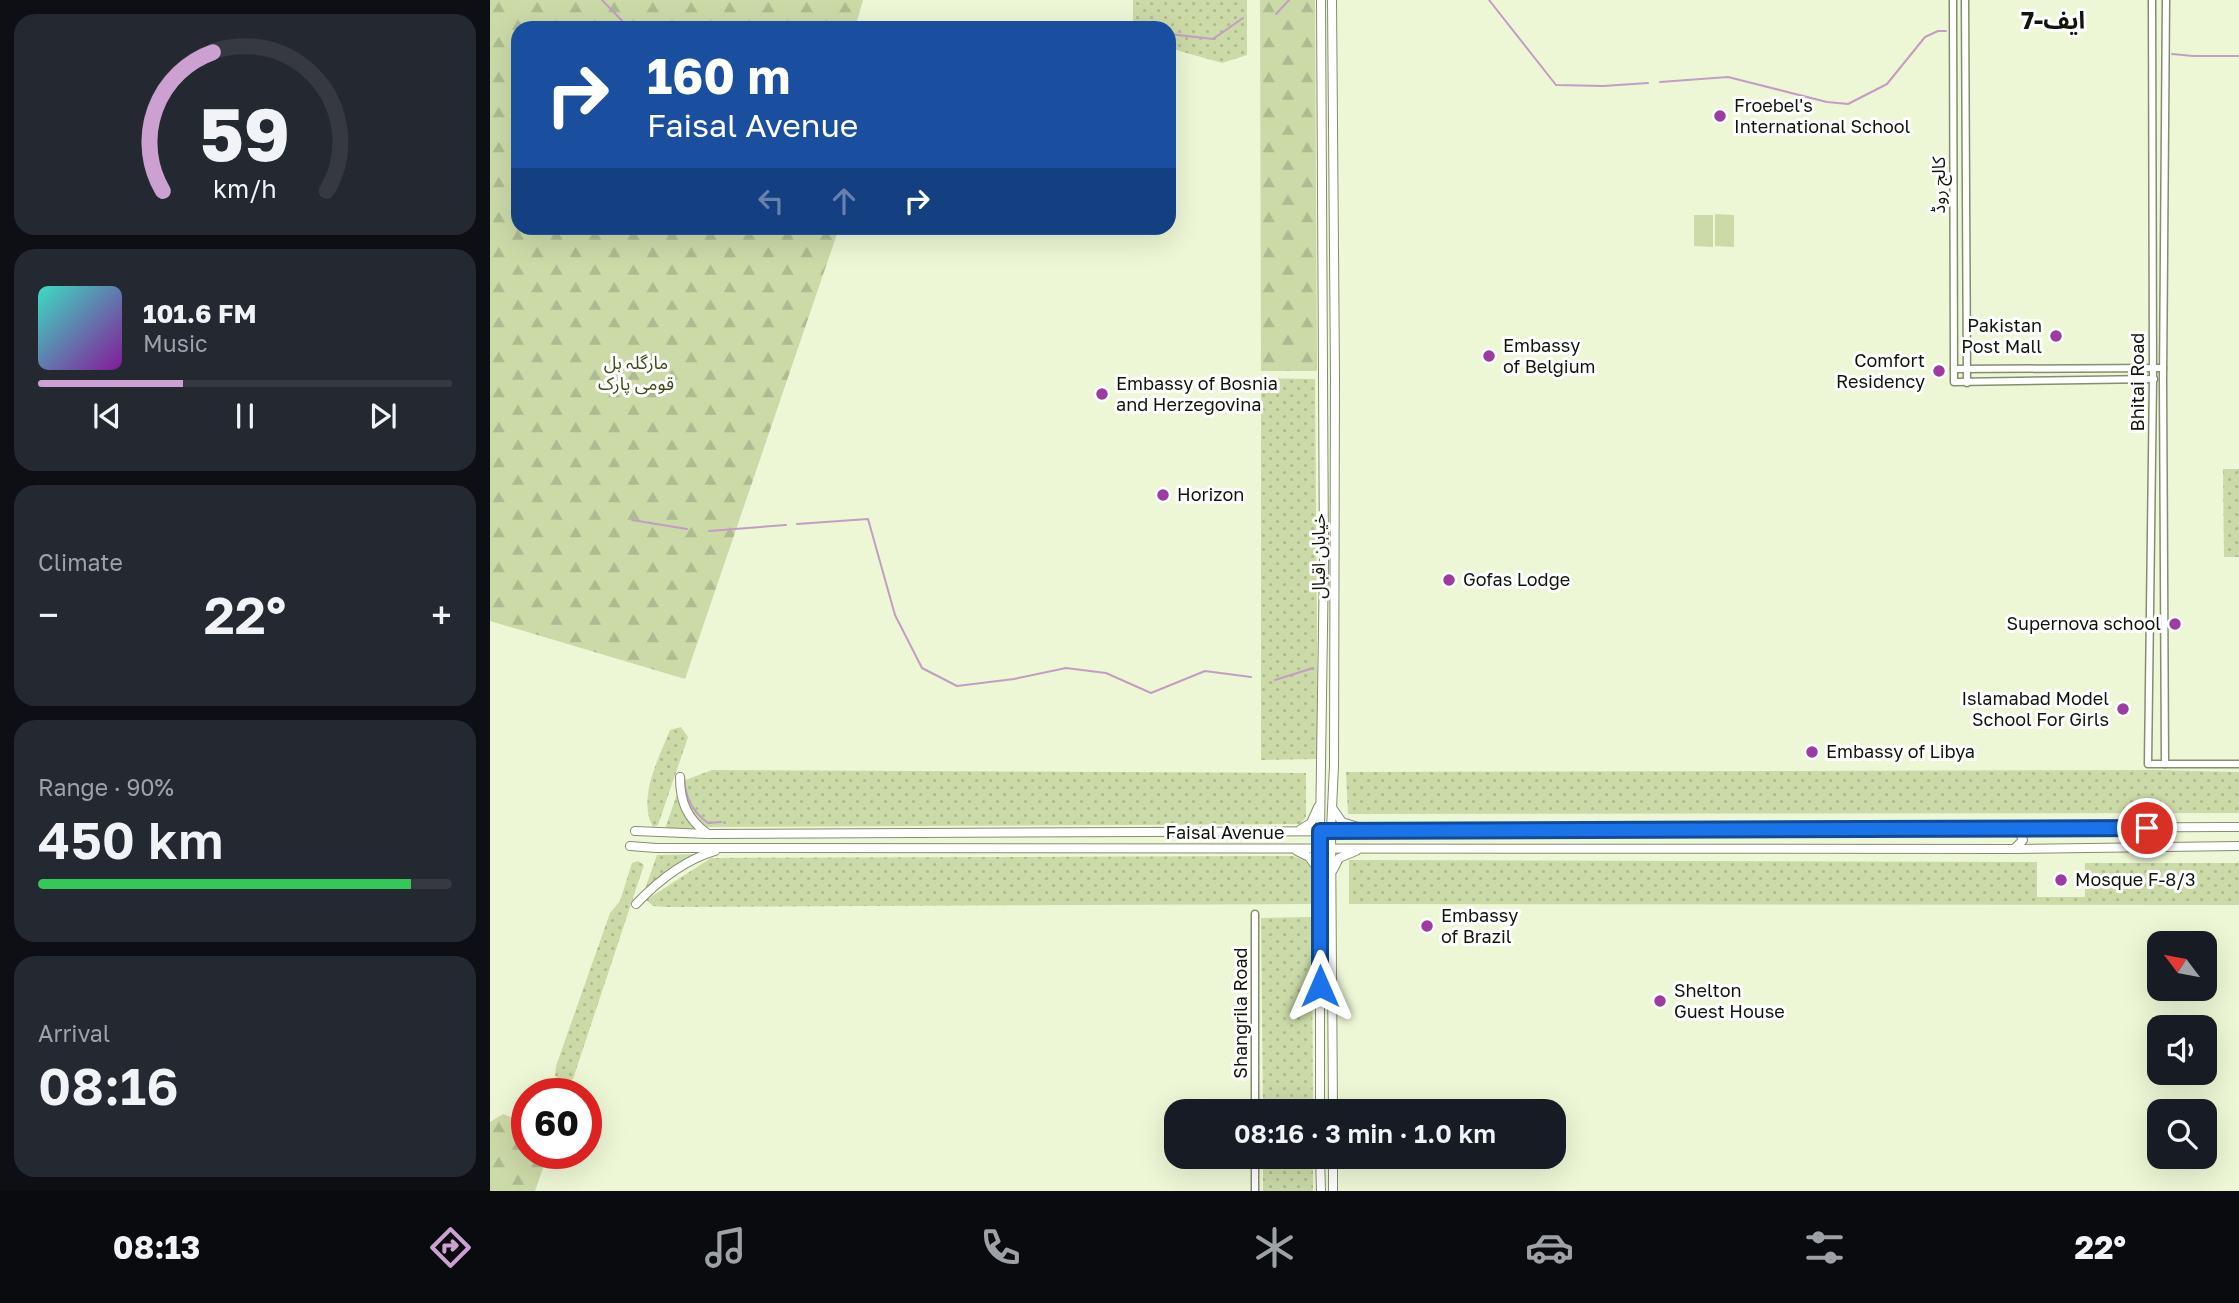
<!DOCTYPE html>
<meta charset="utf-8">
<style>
body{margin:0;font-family:"Golos Text","Noto Sans Arabic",sans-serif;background:#242831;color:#f1f3f6;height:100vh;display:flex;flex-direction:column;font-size:26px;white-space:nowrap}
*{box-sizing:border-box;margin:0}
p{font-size:23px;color:#9ea1a6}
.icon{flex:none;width:38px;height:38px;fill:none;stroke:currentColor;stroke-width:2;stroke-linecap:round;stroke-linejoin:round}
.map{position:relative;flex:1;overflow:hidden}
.panel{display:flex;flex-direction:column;gap:14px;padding:14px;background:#0d0f14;width:490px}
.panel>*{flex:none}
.top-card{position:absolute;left:21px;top:21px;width:665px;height:214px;border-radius:21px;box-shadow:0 7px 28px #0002;background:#1a4fa0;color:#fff;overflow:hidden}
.needle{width:46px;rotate:302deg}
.tools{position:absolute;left:1657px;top:931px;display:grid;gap:14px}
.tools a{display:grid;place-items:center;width:70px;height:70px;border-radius:14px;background:#171b24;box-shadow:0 7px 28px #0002;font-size:35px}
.speed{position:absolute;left:21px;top:1078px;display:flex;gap:14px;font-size:35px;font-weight:700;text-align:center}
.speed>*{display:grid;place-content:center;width:91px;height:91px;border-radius:50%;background:#171b24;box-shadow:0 7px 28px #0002;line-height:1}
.speed .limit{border:10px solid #d22;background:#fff;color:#111}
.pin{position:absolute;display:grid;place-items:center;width:60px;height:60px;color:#fff;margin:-30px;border:4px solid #fff;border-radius:50%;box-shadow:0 2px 7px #0007}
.me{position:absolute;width:77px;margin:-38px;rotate:0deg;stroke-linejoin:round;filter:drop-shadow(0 0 5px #0008)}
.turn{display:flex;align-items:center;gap:24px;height:147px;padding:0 21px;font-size:32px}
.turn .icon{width:91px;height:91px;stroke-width:2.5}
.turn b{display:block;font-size:49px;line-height:60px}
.lanes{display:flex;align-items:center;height:66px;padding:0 21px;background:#0003;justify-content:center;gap:35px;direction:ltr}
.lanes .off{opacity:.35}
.big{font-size:52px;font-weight:600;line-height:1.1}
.panel .card{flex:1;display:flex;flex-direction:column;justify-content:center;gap:10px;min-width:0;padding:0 24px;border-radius:21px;background:#242831}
.panel .dial{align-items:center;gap:0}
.dial svg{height:182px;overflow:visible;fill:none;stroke:#363941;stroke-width:7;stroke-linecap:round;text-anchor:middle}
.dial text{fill:#f1f3f6;stroke:none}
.song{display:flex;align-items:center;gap:21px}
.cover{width:84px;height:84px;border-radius:10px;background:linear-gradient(135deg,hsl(170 70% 55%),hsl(290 70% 35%))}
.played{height:7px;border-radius:4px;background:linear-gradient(90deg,#cca0d0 35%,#363941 35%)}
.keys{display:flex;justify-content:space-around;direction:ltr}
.heat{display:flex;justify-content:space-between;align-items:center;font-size:38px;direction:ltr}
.charge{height:10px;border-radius:5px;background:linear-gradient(90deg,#34c759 90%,#363941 0)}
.trip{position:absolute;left:674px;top:1099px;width:402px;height:70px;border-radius:21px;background:#171b24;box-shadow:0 7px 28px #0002;font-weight:600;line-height:70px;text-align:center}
.dock{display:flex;height:112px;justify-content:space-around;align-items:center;background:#090b0e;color:#9ea1a6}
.dock .icon{width:49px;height:49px}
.dock .active{color:#cca0d0}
.dock b{font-size:32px;color:#f1f3f6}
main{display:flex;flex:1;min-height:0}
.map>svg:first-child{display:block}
.green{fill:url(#green-dots)}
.forest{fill:url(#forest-firs)}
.pitch{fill:#ccdaa8}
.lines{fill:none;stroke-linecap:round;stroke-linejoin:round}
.stream{stroke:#c39dc3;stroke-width:2}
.tertiary-casing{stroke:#858e6f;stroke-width:9}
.primary-casing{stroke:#858e6f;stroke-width:10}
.tertiary{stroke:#fff;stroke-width:6}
.primary{stroke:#fff;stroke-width:8}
.route-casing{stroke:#114b97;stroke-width:18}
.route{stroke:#1a73e8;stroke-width:12}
.poi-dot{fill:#9e3ba1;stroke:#fff;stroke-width:2.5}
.labels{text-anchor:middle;stroke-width:6;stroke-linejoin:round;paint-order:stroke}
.poi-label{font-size:18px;fill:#121509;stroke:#fff;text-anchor:start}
.street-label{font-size:18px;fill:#121509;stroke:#fff}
.park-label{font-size:18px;fill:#3f4b14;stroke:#fff}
.district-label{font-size:24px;font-weight:bold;fill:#121509;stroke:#fff}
</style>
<main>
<section class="panel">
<div class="card dial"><svg viewBox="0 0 100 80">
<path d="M14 69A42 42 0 1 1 86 69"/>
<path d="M14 69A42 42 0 0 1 36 8" stroke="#cca0d0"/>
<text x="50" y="56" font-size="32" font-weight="700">59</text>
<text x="50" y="72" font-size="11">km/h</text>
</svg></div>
<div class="card">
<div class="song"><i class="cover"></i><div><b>101.6 FM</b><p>Music</p></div></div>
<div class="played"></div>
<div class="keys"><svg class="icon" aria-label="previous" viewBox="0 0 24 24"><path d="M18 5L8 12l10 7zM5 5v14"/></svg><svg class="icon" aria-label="pause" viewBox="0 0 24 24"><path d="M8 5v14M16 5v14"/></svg><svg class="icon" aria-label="next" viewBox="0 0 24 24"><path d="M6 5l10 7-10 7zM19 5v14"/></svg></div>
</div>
<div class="card"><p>Climate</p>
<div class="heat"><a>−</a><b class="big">22°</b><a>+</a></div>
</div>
<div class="card"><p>Range · 90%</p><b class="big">450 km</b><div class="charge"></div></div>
<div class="card"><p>Arrival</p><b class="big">08:16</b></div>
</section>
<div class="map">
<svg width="1749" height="1191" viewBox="0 0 1749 1191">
<defs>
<pattern id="green-dots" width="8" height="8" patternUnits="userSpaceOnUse" patternTransform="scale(1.75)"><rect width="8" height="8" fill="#ccdaa8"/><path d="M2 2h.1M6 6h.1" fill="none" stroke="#aeba8f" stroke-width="1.8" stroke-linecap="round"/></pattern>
<pattern id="forest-firs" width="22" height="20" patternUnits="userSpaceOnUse" patternTransform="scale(1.75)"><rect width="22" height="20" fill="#ccdaa8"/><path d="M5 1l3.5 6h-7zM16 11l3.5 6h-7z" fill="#aeba8f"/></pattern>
</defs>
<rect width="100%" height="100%" fill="#edf7d5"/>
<g class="green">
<path d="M643 0H757V55L732 63 679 48V28H643Z"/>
<path d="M771 378 825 379 828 759 771 760Z"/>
<path d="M1733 469H1749V557H1734Z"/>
<path d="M191 727 198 737 168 825 163 827C147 798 169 758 180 730Z"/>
<path d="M222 770 816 773V817L810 824 215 827C198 811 196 804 193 781Z"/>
<path d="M1666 770 1749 772V813L858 814 856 772Z"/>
<path d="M187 794 193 814 205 828 175 829Z"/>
<path d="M210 854 181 870 155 889 167 855Z"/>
<path d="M803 856 814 860 821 866V904L176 907 163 906 156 900 221 858Z"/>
<path d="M859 860 1547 862V897H1595V863H1749V905L859 904Z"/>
<path d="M148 861 154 865 83 1079 74 1084 65 1076 66 1066 120 913 130 901 142 863Z"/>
<path d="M822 917 823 1111H773L771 918Z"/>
<rect x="773" y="1157" width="50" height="34"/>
</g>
<g class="forest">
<path d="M0 0H373L365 28H28V228H349L195 679 0 621Z"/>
<path d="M770 0H825L827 371H771Z"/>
<path d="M13 1114 37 1123 28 1147 41 1159 56 1160 45 1191H0V1122Z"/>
</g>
<g class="pitch">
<path d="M1225 214 1244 215V247L1225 246Z"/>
<path d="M1204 215H1223V247L1204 246Z"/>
</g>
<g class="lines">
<g class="stream">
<path d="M112 0 139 28"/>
<path d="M999 0 1066 85 1113 86 1158 83"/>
<path d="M786 14 799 0"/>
<path d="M594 28 603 24 632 28"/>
<path d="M679 34 723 39 753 18"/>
<path d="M1682 54 1703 56H1749"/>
<path d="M1170 82 1238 77 1337 102 1358 104 1397 84 1435 37 1448 31H1456"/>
<path d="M142 520 197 529"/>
<path d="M307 524 378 519 405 615 432 668 467 686 524 679 576 668 616 673 661 693 715 671 761 677"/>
<path d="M219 531 296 525"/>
<path d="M785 680 823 668"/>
<path d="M194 776C195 796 201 811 218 823L231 822"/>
</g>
<defs>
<g id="tertiary">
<path d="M1463 0 1464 382 1664 379"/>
<path d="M1475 0 1477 383"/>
<path d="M1662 0 1663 379 1658 764H1749"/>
<path d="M1464 369 1673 368"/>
<path d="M1675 764 1673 380 1676 0"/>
<path d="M765 914V1111"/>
<path d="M765 1157V1191"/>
</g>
<g id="primary">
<path d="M842 0 845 376 844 766 841 830 843 1111"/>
<path d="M190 777C190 802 197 819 218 834"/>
<path d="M843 809 852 822 868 827"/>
<path d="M811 829 821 823 828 807"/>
<path d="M1523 830 1531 835 1533 840 1524 849"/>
<path d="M145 831 218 834C729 831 1239 830 1749 827"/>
<path d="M140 846 166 848 1524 849 1749 846"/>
<path d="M807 851 819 857 828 869"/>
<path d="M843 870 849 858 866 851"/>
<path d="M146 904C168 881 194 860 225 851"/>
<path d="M830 1111V831L834 561 831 0"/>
<path d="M830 1157 831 1191"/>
<path d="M843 1157V1191"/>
</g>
</defs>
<use href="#tertiary" class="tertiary-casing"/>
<use href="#primary" class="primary-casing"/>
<use href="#tertiary" class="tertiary"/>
<use href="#primary" class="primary"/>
</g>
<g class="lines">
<defs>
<path id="route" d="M830 986V831L1657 828"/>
</defs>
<use href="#route" class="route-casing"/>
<use href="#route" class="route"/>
</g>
<g class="poi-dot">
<circle cx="1230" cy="116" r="7"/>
<circle cx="1566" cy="336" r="7"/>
<circle cx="999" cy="356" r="7"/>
<circle cx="1449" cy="371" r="7"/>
<circle cx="612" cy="394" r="7"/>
<circle cx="673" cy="495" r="7"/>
<circle cx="959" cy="580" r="7"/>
<circle cx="1685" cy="624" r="7"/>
<circle cx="1633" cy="709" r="7"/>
<circle cx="1322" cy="752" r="7"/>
<circle cx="1571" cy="880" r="7"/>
<circle cx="937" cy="926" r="7"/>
<circle cx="1170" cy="1001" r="7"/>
</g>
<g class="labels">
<g class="poi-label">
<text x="1244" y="112">Froebel's<tspan x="1244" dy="21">International School</tspan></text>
<text x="1552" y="332" text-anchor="end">Pakistan<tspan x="1552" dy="21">Post Mall</tspan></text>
<text x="1013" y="352">Embassy<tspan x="1013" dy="21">of Belgium</tspan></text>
<text x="1435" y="367" text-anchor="end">Comfort<tspan x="1435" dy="21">Residency</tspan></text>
<text x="626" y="390">Embassy of Bosnia<tspan x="626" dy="21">and Herzegovina</tspan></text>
<text x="687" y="501">Horizon</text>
<text x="973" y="586">Gofas Lodge</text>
<text x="1671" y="630" text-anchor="end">Supernova school</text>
<text x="1619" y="705" text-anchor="end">Islamabad Model<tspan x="1619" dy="21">School For Girls</tspan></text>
<text x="1336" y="758">Embassy of Libya</text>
<text x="1585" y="886">Mosque F-8/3</text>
<text x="951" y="922">Embassy<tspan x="951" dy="21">of Brazil</tspan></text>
<text x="1184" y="997">Shelton<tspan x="1184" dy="21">Guest House</tspan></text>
</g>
<g class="street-label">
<text transform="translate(1449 185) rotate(-90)" y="6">کالج روڈ</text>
<text transform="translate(1648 382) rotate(-90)" y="6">Bhitai Road</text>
<text transform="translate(829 556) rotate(-90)" y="6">خیابان اقبال</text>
<text x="735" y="839">Faisal Avenue</text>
<text transform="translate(751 1013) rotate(-90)" y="6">Shangrila Road</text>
</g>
<g class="park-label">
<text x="146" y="369">مارگلہ ہل<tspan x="146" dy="21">قومی پارک</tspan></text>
</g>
<g class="district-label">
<text x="1563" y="29">ایف-7</text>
</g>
</g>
</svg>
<div class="tools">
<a><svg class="needle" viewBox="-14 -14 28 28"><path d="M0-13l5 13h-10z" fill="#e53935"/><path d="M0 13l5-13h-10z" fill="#9ea1a6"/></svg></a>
<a><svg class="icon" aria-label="sound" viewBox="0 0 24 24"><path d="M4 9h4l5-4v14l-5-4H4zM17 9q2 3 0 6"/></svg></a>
<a><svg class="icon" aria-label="search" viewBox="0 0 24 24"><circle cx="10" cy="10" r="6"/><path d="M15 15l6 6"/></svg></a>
</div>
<div class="speed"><div class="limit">60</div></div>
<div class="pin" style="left:1657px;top:828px;background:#d93025"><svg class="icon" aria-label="arrive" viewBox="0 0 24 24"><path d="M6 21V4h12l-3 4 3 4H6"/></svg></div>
<svg class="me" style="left:830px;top:986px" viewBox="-20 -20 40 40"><path d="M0-17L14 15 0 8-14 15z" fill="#1a73e8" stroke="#fff" stroke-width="4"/></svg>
<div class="trip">08:16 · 3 min · 1.0 km</div>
<div class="top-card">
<div class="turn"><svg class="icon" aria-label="right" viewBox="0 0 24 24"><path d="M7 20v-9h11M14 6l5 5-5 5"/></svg><div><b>160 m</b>Faisal Avenue</div></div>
<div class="lanes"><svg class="icon off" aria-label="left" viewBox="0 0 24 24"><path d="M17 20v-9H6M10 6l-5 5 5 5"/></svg><svg class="icon off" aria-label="ahead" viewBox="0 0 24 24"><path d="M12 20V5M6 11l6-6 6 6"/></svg><svg class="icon" aria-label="right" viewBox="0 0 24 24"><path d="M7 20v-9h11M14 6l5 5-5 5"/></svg></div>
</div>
</div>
</main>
<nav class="dock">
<b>08:13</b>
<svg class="icon active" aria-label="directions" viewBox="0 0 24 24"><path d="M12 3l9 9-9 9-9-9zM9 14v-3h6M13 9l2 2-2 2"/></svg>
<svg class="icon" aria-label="music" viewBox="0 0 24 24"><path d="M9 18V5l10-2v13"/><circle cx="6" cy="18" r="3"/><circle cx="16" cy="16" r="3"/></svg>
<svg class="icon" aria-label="phone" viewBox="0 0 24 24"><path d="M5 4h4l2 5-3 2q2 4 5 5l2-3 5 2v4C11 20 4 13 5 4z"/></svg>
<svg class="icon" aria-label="climate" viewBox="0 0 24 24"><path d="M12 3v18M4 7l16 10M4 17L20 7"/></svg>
<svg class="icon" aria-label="car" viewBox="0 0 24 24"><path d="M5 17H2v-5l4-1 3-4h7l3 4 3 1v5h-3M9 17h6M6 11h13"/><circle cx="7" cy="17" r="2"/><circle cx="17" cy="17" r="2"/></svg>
<svg class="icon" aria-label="filters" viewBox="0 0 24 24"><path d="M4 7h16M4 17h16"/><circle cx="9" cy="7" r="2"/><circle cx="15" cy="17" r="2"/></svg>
<b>22°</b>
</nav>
